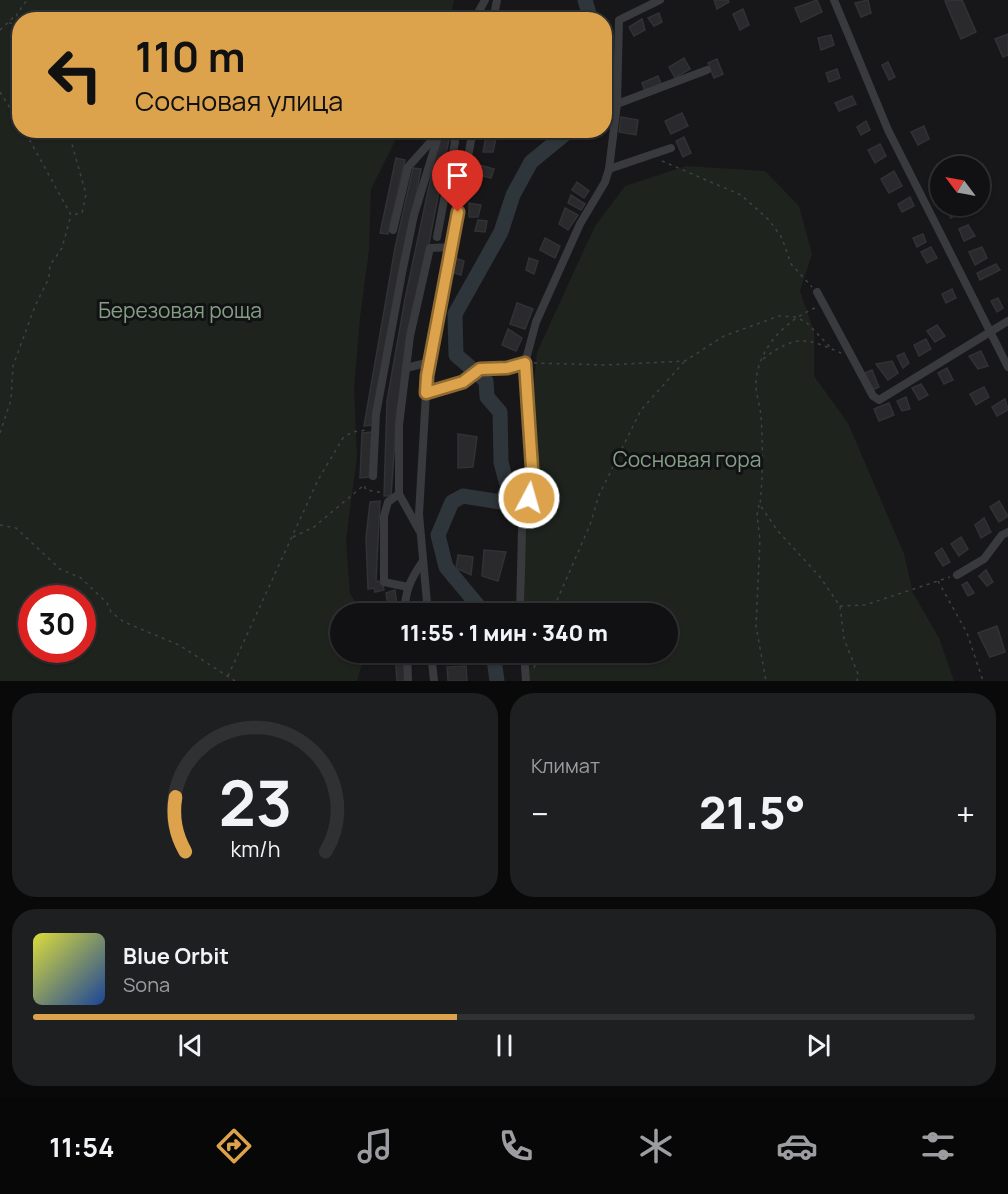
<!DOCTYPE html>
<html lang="ru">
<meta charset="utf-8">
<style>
body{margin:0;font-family:Manrope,sans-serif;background:#1e1f21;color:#f1f3f6;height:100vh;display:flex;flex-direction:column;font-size:22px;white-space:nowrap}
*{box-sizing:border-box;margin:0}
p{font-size:20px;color:#9c9da0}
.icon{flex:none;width:33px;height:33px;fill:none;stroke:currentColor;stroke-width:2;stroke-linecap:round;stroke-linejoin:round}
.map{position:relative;height:681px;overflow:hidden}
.sheet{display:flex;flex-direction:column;gap:12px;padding:12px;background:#09090a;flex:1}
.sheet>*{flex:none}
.guide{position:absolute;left:12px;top:12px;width:600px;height:126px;border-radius:24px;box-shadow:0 2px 4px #0004,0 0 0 2px #303133;background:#dca34c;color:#111;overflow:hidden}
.needle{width:39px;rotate:302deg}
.controls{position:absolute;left:930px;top:156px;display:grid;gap:12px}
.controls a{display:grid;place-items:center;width:60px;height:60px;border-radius:50%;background:#111113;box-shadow:0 2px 4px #0004,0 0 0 2px #303133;font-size:30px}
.speed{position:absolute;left:18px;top:585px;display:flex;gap:12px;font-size:30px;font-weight:700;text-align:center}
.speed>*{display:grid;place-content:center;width:78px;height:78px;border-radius:50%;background:#111113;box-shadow:0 2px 4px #0004,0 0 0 2px #303133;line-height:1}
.speed .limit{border:9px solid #d22;background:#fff;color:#111}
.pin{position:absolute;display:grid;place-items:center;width:51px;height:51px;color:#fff;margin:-62px -26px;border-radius:50% 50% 50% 0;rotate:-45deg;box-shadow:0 0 6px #0007}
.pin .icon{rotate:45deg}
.me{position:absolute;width:66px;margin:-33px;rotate:6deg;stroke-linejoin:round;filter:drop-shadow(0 0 4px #0008)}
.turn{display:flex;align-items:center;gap:21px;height:126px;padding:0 24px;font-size:27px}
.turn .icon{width:78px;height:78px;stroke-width:2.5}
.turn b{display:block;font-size:42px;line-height:51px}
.big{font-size:45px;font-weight:800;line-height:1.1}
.sheet .card{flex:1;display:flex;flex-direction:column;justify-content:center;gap:9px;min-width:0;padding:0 21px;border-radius:24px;background:#1e1f21}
.sheet .dial{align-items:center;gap:0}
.dial svg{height:156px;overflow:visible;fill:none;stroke:#303133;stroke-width:7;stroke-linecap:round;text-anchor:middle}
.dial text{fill:#f1f3f6;stroke:none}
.song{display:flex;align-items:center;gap:18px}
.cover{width:72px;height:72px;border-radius:9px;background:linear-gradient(135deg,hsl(60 70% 55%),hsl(220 70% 35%))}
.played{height:6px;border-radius:3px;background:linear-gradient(90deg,#dca34c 45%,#303133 45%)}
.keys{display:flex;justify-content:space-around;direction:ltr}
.heat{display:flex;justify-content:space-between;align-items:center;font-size:33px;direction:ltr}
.sheet .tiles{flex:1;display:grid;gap:12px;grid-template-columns:1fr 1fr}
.card:last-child{grid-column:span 2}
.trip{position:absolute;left:330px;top:603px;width:348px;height:60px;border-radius:30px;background:#111113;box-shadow:0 2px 4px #0004,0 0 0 2px #303133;font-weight:800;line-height:60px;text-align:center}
.tabs{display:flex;height:96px;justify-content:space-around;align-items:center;background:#070708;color:#9c9da0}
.tabs .icon{width:42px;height:42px}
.tabs .current{color:#dca34c}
.tabs b{font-size:27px;color:#f1f3f6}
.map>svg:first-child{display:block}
.green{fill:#1e231e;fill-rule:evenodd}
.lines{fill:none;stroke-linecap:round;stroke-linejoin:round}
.river{stroke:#2f363b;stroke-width:15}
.building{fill:#2a2a2d;stroke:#313235;stroke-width:1.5}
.path{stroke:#3f4144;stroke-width:1.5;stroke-dasharray:3 4.5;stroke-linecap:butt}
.minor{stroke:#393a3d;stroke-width:8}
.route-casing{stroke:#8f6a31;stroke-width:15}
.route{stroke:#dca34c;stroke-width:10}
.labels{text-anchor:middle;stroke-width:6;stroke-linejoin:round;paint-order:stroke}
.park-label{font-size:21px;fill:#84a084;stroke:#121214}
</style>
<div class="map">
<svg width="1008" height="681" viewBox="0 0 1008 681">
<rect width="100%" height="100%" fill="#171719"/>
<g class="green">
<path d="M0 0H454L450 20H20V130L400 131 371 189 369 250 360 318 354 388 357 457 346 540 350 593 361 613 340 614V652L365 653 357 681H0ZM32 598H82V650H32Z"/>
<path d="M686 166 765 171 799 206 812 254 800 291 814 331V376L848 423 904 554 913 593 939 638 954 681H529L530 653 668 652V614H525V530L535 478 532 403 537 352 595 226 625 186Z"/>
</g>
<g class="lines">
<g class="river">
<path d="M585 0 591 20"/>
<path d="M485 614 446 567 438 535 452 502 463 496 501 502 508 489 501 462 500 412 487 397 486 381 456 355 455 314 501 232 513 195 531 162 570 130"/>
<path d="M493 652 497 681"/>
</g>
</g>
<g class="building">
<path d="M714 0H728L729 2 717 9Z"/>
<path d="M817 0 822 12 801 22 795 8Z"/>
<path d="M868 0 871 13 861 17 855 3Z"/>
<path d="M962 0 976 32 961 39 945 1Z"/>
<path d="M743 9 749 25 740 30 733 14Z"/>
<path d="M659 13 662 22 654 26 648 18Z"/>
<path d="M642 19 645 30 634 36 629 27Z"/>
<path d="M1008 34V55L1003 57 995 39Z"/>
<path d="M831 35 834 45 821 50 818 38Z"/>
<path d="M684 58 690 69 675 78 669 67Z"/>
<path d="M717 59 723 74 714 78 708 63Z"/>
<path d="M888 62 895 77 889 80 882 65Z"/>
<path d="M837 69 840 78 829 82 826 73Z"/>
<path d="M658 76 661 84 645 91 642 83Z"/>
<path d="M852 96 856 104 839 111 835 103Z"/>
<path d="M682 113 688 126 671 134 665 121Z"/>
<path d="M621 117 638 120 636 135 619 132Z"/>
<path d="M866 121 870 130 861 135 857 127Z"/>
<path d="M924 126 929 139 918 145 911 132Z"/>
<path d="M486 136 496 138 493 152H483Z"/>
<path d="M684 137 691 153 683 157 676 141Z"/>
<path d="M439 139H449L397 411 391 496H384L387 401 405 299Z"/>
<path d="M880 144 886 156 875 163 868 150Z"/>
<path d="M396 158 405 160 388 234 380 233Z"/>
<path d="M479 165 494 169 491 178 476 174Z"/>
<path d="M413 168 421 169 373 425 364 426 395 248Z"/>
<path d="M894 171 902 186 889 193 881 179Z"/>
<path d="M577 182 589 191 584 198 572 190Z"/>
<path d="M571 195 585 204 581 210 568 203Z"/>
<path d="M910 197 914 206 902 212 898 204Z"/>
<path d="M469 203 481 205 478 217H469Z"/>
<path d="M944 206H957L961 213 951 218Z"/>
<path d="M565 208 578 215 568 230 559 224Z"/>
<path d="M478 220 487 221 485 232 475 231Z"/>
<path d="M968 225 975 236 964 241 959 229Z"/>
<path d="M923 234 926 242 917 247 913 238Z"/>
<path d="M545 238 560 246 555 258 540 250Z"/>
<path d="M931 247 937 258 927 263 921 252Z"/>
<path d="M982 247 987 258 975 265 969 252Z"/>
<path d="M455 258 464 261 461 275 451 272Z"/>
<path d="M529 258 538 261 534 274 526 270Z"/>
<path d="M996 264 1000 270 980 280 977 273Z"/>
<path d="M952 289 956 298 946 303 942 294Z"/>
<path d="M998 298 1003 308 997 312 991 301Z"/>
<path d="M517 303 533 309 525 329 510 324Z"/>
<path d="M937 325 945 336 935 342 927 331Z"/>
<path d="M508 329 522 338 516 351 502 345Z"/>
<path d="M926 339 931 349 919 356 914 345Z"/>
<path d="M981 351 988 366 978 369 969 356Z"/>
<path d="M904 353 909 363 903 368 897 356Z"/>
<path d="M892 361 898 373 888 380 876 364Z"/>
<path d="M947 368 953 380 944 384 938 373Z"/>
<path d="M872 370 879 387 872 390 862 374Z"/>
<path d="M921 384 928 395 919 400 912 388Z"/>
<path d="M984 387 989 397 976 405 970 394Z"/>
<path d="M906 397 910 409 902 411 897 401Z"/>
<path d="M1005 399 1008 410 997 416 992 407Z"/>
<path d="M889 403 894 415 879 421 874 409Z"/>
<path d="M372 432 369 477 360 478 362 433Z"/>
<path d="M458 434 477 437 473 467 458 468Z"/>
<path d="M380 501 376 581 382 582 384 590 375 592 374 588 368 589 366 538 370 502Z"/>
<path d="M999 501 1008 516 999 522 990 507Z"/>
<path d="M984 518 991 532 981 538 975 525Z"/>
<path d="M961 537 968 549 959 556 951 544Z"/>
<path d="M942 548 950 562 943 566 935 553Z"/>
<path d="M484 550 506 552 498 581 482 576Z"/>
<path d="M458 555 473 557 471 575 456 568Z"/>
<path d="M986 570 993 582 987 586 979 576Z"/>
<path d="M967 582 974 593 968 596 962 585Z"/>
<path d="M395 590 398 614H389L386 593Z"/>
<path d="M997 626 1005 652 990 657 978 633Z"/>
<path d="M395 652H404L406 681H397Z"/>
<path d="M466 666 467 681H448L447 667Z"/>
</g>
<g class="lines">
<g class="path">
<path d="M9 23 17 24 20 29"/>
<path d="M17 24V14L27 0"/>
<path d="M0 30 17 14"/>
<path d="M0 92 20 124"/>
<path d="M68 130 86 194 82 213 72 215"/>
<path d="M662 161 741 195 769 220 782 238 791 264 812 287"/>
<path d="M815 308C785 321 757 349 756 384 756 395 760 406 761 416 763 446 763 475 760 505L777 530 820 577 840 606 844 639 858 674 857 681"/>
<path d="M763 359C795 335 805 337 841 353"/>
<path d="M534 363 606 365 685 361 724 336 779 316 795 317 806 322 833 350"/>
<path d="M0 433 11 400 13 366 35 306 49 278 50 265 62 248 71 215 24 130"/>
<path d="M759 505 757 515 760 540 756 626 766 681"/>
<path d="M0 525 16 528 60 569 81 578 107 603 111 612 124 622 179 645 235 681"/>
<path d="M293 537 314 527 364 485 366 490 379 492 381 496"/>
<path d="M938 581 967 633 983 681"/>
<path d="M840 606 865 605 950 577"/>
<path d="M551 614 590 525 599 495 641 410 684 362"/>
<path d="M534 668 540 652"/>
<path d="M228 676 318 480 343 438 352 432 366 430"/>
</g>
<g class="minor">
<path d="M834 0 888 130 1008 367"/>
<path d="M474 20 485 0"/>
<path d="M493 20 497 0"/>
<path d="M617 104 707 70"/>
<path d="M609 169 671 148"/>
<path d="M393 230 408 167 434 138"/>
<path d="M437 237 455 142 452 130"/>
<path d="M817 292 873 396 879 400 1008 321"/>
<path d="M406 368 430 362"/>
<path d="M426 393 463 382 480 369 507 368 525 363"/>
<path d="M373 476 376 414 402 273 414 215 440 130"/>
<path d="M399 494 388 502 384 516V582L408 587"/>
<path d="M419 530 399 494V425L410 336 430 248 452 247"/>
<path d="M957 575 984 559 1002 535 1008 532"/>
<path d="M405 614C404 592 411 578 423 561"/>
<path d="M428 614 419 514 427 376 473 130"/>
<path d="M520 614 522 529 532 468 525 363 536 322 580 224 605 182 609 169 617 104 619 20 660 0"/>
<path d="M407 652 408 681"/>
<path d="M431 652 434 681"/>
<path d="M524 652 526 681"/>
</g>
</g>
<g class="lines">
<defs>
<path id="route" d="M458 212 427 376 426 393 463 382 480 369 507 368 525 363 532 468 529 498"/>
</defs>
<use href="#route" class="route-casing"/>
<use href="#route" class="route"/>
</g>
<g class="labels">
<g class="park-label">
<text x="180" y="318">Березовая роща</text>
<text x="687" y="467">Сосновая гора</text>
</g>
</g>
</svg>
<div class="controls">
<a><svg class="needle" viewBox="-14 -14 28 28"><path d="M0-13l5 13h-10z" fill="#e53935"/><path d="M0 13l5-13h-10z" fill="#9c9da0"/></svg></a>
</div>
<div class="speed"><div class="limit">30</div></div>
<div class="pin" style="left:458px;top:212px;background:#d93025"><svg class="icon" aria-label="arrive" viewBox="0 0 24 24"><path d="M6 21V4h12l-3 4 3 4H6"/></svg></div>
<svg class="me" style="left:529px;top:498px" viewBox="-20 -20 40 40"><circle r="17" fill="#dca34c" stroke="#fff" stroke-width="3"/><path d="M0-11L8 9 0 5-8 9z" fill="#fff"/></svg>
<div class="trip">11:55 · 1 мин · 340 m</div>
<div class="guide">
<div class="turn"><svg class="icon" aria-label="left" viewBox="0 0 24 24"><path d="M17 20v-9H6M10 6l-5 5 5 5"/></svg><div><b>110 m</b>Сосновая улица</div></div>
</div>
</div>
<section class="sheet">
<div class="tiles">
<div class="card dial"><svg viewBox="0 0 100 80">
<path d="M14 69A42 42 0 1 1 86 69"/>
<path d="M14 69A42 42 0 0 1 9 41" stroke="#dca34c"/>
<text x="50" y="56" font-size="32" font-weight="700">23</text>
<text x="50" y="72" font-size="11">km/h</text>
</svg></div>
<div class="card"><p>Климат</p>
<div class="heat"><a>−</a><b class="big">21.5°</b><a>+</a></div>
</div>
<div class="card">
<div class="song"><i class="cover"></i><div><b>Blue Orbit</b><p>Sona</p></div></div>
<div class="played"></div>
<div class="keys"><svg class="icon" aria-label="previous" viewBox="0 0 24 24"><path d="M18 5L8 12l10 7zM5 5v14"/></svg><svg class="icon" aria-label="pause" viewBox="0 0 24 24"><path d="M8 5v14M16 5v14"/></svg><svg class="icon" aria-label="next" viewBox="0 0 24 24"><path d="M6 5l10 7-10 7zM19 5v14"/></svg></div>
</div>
</div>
</section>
<nav class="tabs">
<b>11:54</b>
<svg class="icon current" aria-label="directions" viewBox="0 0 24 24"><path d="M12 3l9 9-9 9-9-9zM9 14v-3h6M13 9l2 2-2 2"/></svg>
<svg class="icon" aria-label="music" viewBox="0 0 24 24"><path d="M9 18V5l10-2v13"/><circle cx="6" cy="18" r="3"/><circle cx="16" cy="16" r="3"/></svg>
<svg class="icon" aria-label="phone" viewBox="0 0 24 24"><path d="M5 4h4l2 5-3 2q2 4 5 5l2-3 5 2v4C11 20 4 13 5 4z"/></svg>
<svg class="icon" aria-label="climate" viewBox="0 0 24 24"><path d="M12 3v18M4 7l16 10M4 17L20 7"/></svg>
<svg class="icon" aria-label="car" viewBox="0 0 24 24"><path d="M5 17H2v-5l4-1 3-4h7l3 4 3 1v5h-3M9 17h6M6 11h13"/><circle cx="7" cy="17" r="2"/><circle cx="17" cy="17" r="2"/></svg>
<svg class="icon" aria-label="filters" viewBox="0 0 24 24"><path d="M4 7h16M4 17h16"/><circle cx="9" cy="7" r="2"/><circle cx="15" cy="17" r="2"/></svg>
</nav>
